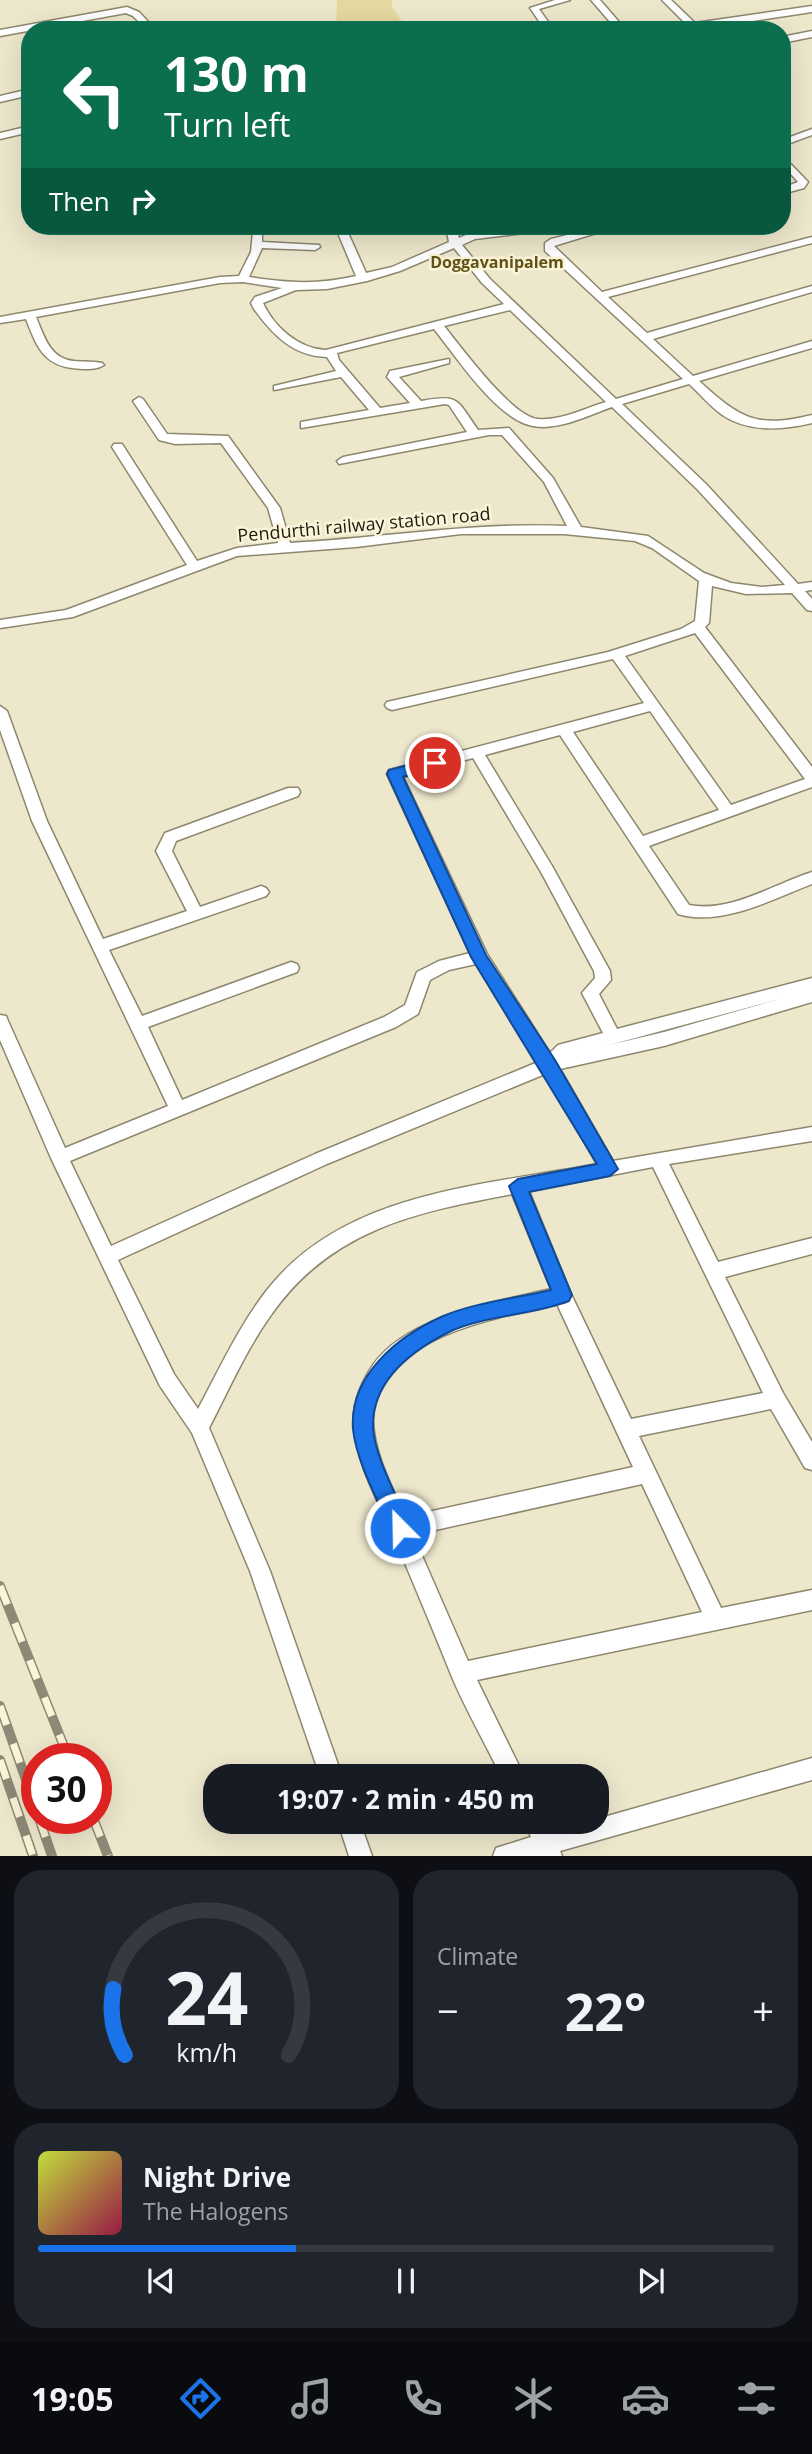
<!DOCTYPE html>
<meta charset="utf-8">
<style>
body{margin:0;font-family:"Open Sans",sans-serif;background:#20242c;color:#f1f3f6;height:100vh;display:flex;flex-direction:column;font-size:26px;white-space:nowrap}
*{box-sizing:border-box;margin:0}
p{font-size:23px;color:#9ea1a6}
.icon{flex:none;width:38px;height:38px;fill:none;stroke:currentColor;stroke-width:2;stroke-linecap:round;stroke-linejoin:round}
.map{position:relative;height:1856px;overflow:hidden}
.details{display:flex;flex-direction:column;gap:14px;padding:14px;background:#0d0f14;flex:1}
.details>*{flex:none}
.banner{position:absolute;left:21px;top:21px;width:770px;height:214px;border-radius:28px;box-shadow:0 7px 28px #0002;background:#0b6e4f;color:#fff;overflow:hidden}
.speed{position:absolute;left:21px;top:1743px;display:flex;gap:14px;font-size:35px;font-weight:700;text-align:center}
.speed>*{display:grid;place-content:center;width:91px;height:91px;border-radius:50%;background:#171b24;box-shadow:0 7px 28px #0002;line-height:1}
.speed .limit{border:10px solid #d22;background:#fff;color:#111}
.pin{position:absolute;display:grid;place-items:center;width:60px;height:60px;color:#fff;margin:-30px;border:4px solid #fff;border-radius:50%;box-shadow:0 2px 7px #0007}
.me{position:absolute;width:77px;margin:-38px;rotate:337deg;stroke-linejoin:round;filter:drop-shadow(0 0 5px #0008)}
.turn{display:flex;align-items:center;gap:24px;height:147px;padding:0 28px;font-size:32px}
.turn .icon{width:91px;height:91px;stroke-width:2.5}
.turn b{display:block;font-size:49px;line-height:60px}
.then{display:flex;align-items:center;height:66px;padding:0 28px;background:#0003;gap:14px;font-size:26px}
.big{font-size:52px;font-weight:700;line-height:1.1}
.details .card{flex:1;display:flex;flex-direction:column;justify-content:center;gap:10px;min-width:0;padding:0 24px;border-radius:28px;background:#20242c}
.details .dial{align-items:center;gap:0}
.dial svg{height:182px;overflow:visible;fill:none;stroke:#363941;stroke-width:7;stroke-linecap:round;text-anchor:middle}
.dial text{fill:#f1f3f6;stroke:none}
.song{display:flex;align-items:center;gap:21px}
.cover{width:84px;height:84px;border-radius:10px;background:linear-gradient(135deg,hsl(70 70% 55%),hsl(340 70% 35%))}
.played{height:7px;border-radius:4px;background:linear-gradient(90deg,#1a73e8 35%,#363941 35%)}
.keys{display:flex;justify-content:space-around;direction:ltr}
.heat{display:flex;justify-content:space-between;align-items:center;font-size:38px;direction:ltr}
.details .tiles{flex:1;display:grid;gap:14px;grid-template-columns:1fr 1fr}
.card:last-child{grid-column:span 2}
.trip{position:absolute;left:203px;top:1764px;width:406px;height:70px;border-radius:28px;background:#171b24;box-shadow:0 7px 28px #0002;font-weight:700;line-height:70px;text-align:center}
.tabs{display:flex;height:112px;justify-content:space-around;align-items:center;background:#090b0e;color:#9ea1a6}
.tabs .icon{width:49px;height:49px}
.tabs .on{color:#1a73e8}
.tabs b{font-size:32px;color:#f1f3f6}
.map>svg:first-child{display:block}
.green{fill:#e5d8a0}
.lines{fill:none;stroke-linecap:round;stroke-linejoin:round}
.minor-casing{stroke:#8d876e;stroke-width:3}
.minor{fill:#fff;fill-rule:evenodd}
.rail-casing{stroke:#8d8976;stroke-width:10}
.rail{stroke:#fbf4d9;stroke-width:7;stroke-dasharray:20;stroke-linecap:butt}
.route{fill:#1a73e8;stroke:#114b97;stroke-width:2}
.labels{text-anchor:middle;stroke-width:5;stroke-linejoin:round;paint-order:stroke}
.far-neighbourhood-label{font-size:16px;font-weight:bold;fill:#615417;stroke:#fbf4d9}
.street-label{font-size:18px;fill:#1c1a10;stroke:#fbf4d9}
</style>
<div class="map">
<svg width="812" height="1856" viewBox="0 0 812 1856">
<rect width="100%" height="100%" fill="#ede7cc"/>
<path class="green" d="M337 0H392V7L408 30H336Z"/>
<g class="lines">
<defs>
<g id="minor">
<path d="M555 0H570L539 9 554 30H545L530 8Z"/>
<path d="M591 0H600L626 30H617Z"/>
<path d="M662 0H671L695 23 812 6V12L692 30Z"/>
<path d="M127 7 139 12 156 30H147L133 16 126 13 0 36V30Z"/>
<path d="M812 31V37L782 43V37Z"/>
<path d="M30 89V95L0 102V96Z"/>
<path d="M30 126V132L0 139V133Z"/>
<path d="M812 129V135L782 146V140Z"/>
<path d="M782 155 808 182 804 188 782 194V188L798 182 782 164Z"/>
<path d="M229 226 262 228V242L319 245 320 247 315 250 262 248 249 277C289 283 317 285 356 276L335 226H345L366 273 392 267 449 242 446 226H456L459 238C489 225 529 226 562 226L557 229 475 239 462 245 490 279 616 399 683 379 545 251V243L551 239 603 226H619L554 246 602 292 812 237V243L608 297 647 333 812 286V292L653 339 693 376 812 341V348L699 381C740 418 756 429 812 415V423C783 430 748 433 721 414 710 406 700 394 689 384L622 404 706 484 798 584 812 582V590L805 591 812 599V611L807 610 792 593 746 594 712 586 709 623 705 627 812 767V787L649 846 689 905C730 913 774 884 812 872V884C773 899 721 927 678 914L560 735 485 755 552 866 610 971 611 980 599 994 617 1029 812 978V1002L664 1046 560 1069 613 1161 812 1127V1141L669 1164 718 1262 812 1238V1254L725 1277 783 1393 812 1442V1470L805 1468 771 1409 639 1436 721 1608 812 1590V1610L477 1680 524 1776H501C486 1745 465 1708 452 1677 433 1630 413 1582 393 1535 378 1500 356 1463 354 1425 352 1403 361 1383 373 1365 407 1316 496 1302 551 1289L512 1194C416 1212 331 1229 271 1315 246 1350 229 1389 209 1428L270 1571 342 1776H320L250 1571 192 1433 160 1386 51 1158 0 1040V1015L6 1016 8 1021 65 1148 168 1106 32 821 0 730V706L7 711 47 821 103 939 187 911 156 851 165 833 288 788H298L300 792 298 796 176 841 172 851 200 907 261 886 266 888 269 892 266 896 109 950 142 1016 291 962 297 964 299 968 297 972 148 1027 182 1100 384 1017 405 1005 417 972 439 961 470 953 387 774 389 770 644 703 613 659 392 710 387 708 385 705 387 702 608 652 681 629 695 621 699 581 652 548 635 541 564 534H461L356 547 237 556 73 617 0 628V620L66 610 187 565 112 447 114 444H122L197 561 237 548 278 543 268 508 221 443 175 444 159 440 133 401 139 397 143 399 167 434 228 436 280 508 290 543C383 538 474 522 567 526L544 482 502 435H489L339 464 337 461 343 457 467 432 449 405 445 404 301 428V422L369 410 341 377 274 390V386L336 371 327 357C293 356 273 335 254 309L251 303 255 297 282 288 243 282 220 283 36 317C44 336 50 359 74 361 83 362 93 361 102 363L104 365C98 369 91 369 83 369 45 368 38 350 26 319L0 323V317L220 277 239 276 251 252 253 232 218 233 213 230ZM454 248 482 283 504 304 326 350C299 349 274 327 263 303L296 290 327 289 367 281 400 271ZM510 310 606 402C585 408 561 421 538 419 512 417 461 347 444 326ZM434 329C456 356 497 420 533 426 558 431 589 415 612 407L698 490 785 585 762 587 731 583 704 573 648 536 581 527 553 478 509 428 478 430C456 399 460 394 421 401L399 377 449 363V359L390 371 387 377 410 403 380 408 339 360 337 353ZM695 633 805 779 731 805 625 656ZM650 711 719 810 643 836 573 732ZM473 758 541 872 594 971 595 978 582 993 603 1033 558 1045 550 1053 487 954 403 777ZM476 964 538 1062 315 1154 111 1246 70 1161 396 1027 418 1014 430 980 449 970ZM783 998 664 1032 605 1046 613 1044ZM545 1074 597 1164C483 1186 345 1191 267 1290 239 1326 220 1368 198 1409L174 1374 118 1260 327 1164ZM653 1167 763 1393 631 1419 571 1294 529 1191ZM557 1304 633 1467 405 1517C392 1487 374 1454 373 1421 370 1338 497 1318 557 1304ZM642 1484 702 1612 468 1661 413 1535Z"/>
<path d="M812 1758V1780L560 1851 562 1856H493L496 1848 531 1837 525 1822H547L552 1831 585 1822H597V1819Z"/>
<path d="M338 1822H360L372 1856H349Z"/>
</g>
</defs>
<use href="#minor" class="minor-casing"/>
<use href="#minor" class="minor"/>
<defs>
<g id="rail">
<path d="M0 1586 69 1759"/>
<path d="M0 1706 37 1811"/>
<path d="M0 1760 33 1856"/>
<path d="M39 1818 52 1856"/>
<path d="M93 1818 108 1856"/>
</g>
</defs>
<use href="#rail" class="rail-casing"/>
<use href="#rail" class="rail"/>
</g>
<path class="route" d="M435 758 443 763 441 766 403 777 486 955 555 1060 618 1169 610 1176 529 1192 572 1295 569 1301C533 1315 482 1316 449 1332 411 1351 372 1381 373 1427 374 1456 399 1500 410 1528L407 1535 400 1538 393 1535C380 1505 356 1461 353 1429 349 1376 397 1337 441 1317 472 1303 517 1298 551 1290L509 1186 518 1179 597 1164 471 957 387 774 389 770Z"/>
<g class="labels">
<g class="far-neighbourhood-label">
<text x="497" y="268">Doggavanipalem</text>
</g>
<g class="street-label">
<text transform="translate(364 525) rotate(-5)" y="6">Pendurthi railway station road</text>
</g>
</g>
</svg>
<div class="speed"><div class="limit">30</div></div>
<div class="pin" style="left:435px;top:763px;background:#d93025"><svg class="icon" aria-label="arrive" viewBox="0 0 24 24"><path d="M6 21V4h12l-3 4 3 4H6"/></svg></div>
<svg class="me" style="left:400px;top:1528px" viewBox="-20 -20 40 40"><circle r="17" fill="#1a73e8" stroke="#fff" stroke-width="3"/><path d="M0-11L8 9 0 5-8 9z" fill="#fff"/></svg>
<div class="trip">19:07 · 2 min · 450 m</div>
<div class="banner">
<div class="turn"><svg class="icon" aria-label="left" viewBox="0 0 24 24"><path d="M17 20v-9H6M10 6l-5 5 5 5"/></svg><div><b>130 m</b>Turn left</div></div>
<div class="then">Then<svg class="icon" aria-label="right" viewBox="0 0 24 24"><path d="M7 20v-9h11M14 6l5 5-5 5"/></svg></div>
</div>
</div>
<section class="details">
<div class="tiles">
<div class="card dial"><svg viewBox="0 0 100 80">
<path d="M14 69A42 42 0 1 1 86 69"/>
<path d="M14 69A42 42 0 0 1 9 40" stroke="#1a73e8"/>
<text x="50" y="56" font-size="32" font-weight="700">24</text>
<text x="50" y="72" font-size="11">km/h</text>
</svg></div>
<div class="card"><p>Climate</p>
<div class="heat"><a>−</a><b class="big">22°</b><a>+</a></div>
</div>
<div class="card">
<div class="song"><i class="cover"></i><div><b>Night Drive</b><p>The Halogens</p></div></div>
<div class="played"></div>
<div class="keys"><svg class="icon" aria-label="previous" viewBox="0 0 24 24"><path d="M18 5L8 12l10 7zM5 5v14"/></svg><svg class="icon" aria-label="pause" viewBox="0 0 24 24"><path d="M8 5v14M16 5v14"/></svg><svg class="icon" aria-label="next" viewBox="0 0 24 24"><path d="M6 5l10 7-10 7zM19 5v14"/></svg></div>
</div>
</div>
</section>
<nav class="tabs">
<b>19:05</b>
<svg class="icon on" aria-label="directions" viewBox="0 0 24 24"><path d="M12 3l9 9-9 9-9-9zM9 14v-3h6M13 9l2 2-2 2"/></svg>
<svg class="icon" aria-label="music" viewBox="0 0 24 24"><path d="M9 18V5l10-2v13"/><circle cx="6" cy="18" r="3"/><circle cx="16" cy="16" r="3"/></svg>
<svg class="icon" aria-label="phone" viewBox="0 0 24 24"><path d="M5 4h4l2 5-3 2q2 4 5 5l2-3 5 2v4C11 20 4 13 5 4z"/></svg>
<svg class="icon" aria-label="climate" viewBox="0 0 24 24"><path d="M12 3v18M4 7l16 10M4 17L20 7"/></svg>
<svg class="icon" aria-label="car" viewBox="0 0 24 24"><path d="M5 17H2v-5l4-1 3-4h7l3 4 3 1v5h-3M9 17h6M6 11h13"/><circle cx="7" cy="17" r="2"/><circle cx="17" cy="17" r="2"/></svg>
<svg class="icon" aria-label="filters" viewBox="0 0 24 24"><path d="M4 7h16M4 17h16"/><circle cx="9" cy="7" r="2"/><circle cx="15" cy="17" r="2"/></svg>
</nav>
